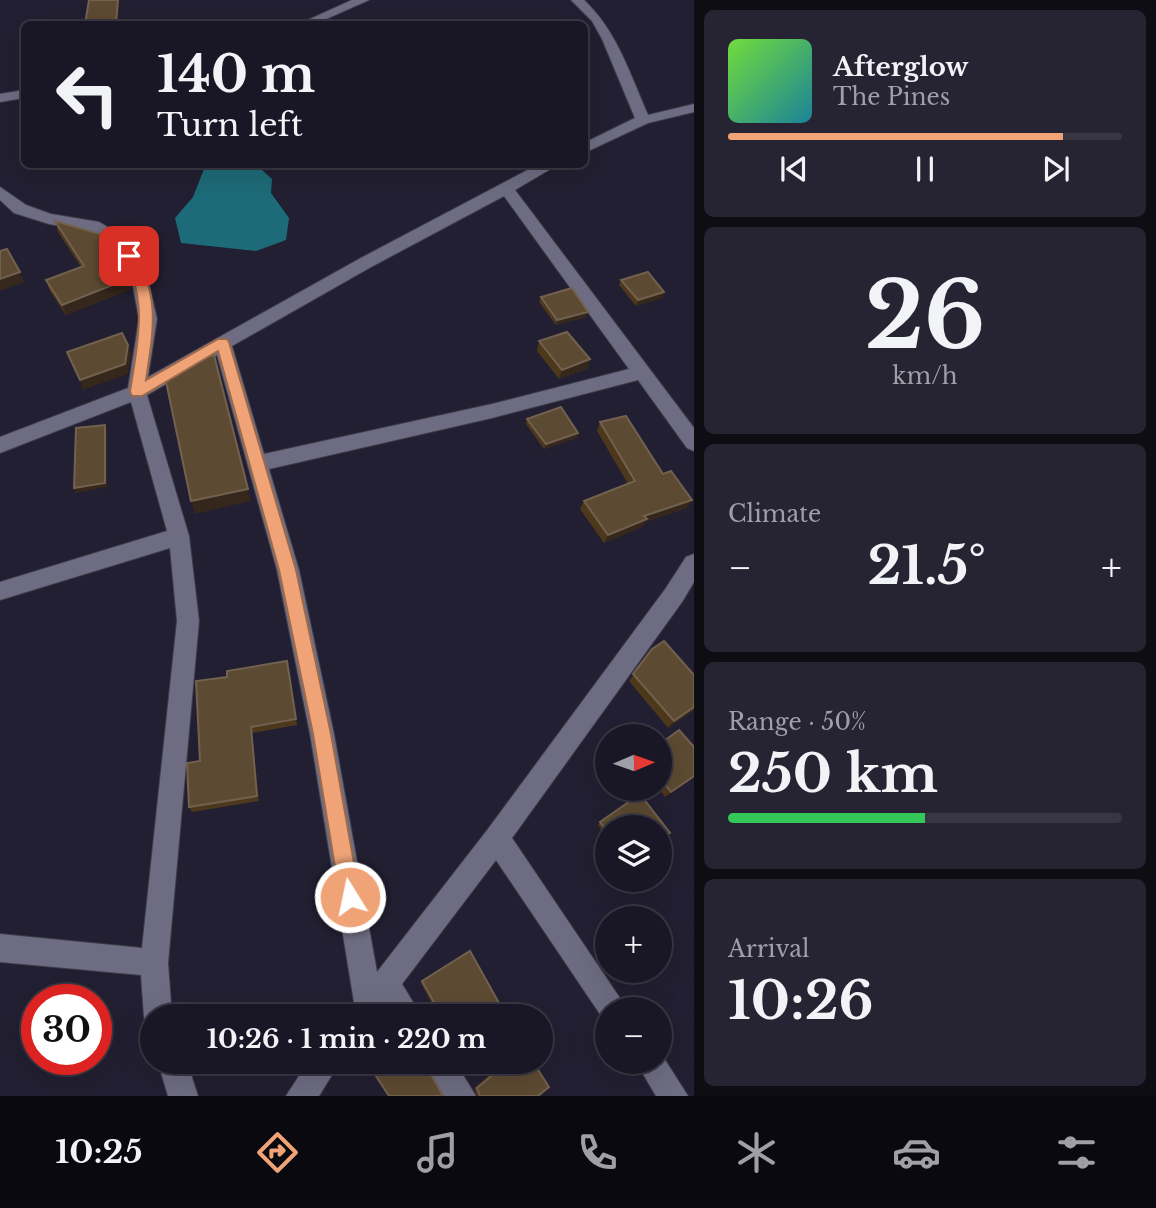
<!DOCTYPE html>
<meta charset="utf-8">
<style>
body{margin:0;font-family:"Libre Baskerville",serif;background:#262432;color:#f1f3f6;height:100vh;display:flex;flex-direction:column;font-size:26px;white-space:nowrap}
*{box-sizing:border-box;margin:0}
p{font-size:23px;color:#9f9fa7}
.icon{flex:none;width:38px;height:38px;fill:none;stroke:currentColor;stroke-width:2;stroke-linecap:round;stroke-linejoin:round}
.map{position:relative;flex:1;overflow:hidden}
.side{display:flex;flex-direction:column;gap:10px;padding:10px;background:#0e0d14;width:462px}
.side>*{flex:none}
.top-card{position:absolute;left:21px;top:21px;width:567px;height:147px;border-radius:10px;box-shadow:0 7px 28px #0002,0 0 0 2px #373642;background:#191725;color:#f1f3f6;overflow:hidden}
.needle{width:46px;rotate:88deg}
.tools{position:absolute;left:595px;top:724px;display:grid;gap:14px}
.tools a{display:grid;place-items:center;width:77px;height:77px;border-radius:50%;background:#191725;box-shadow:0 7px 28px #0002,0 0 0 2px #373642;font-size:35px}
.speed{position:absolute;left:21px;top:984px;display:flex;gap:14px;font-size:35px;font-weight:700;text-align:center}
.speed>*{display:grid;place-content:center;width:91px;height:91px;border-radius:50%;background:#191725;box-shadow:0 7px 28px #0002,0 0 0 2px #373642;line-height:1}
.speed .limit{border:10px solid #d22;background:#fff;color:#111}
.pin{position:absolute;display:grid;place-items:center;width:60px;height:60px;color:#fff;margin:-30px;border-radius:14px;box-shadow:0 4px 10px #0006}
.me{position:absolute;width:77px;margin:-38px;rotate:350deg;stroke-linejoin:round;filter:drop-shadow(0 0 5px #0008)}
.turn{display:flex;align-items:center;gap:24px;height:147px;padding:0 21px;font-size:32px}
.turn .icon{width:91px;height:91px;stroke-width:2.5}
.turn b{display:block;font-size:49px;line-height:60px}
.big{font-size:52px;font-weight:700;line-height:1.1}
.side .card{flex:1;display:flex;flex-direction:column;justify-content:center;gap:10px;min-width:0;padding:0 24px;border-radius:10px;background:#262432}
.side .dial{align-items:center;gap:0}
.dial b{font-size:91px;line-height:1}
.song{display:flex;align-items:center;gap:21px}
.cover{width:84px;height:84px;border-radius:10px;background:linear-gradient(135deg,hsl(100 70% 55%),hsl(190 70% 35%))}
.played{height:7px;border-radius:4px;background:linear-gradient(90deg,#efa377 85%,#373642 85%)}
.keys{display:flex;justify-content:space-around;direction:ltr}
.heat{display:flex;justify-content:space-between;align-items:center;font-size:38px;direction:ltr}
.charge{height:10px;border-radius:5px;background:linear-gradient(90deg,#34c759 50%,#373642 0)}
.trip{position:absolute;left:140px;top:1004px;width:413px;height:70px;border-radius:35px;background:#191725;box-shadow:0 7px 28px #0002,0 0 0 2px #373642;font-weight:700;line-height:70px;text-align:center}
.dock{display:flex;height:112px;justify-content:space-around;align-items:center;background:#0a090f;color:#9f9fa7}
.dock .icon{width:49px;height:49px}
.dock .active{color:#efa377}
.dock b{font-size:32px;color:#f1f3f6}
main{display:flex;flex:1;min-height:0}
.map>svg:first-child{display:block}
.water{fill:#1d6b78}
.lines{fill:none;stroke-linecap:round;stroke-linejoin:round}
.street-casing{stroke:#3e3c4b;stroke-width:2}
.street{fill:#6d6c82;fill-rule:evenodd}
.wall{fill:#4e381c}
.shaded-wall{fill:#35271b}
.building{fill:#5d4a32;stroke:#72614f;stroke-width:2}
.route{fill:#efa377;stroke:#9b6a4d;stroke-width:2}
</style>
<main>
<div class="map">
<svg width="694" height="1096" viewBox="0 0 694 1096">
<rect width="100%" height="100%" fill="#211f31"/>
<path class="water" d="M262 165V170L272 179 271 193 289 218 286 240 256 251 181 243 175 218 193 197 204 169 202 165Z"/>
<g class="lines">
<defs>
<g id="street">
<path d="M352 0H369L315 24H299Z"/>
<path d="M571 0H584C617 31 630 74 648 115L694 104V112L648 123 584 153V143L635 118 602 39 592 21Z"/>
<path d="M24 90V98L0 102V94Z"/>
<path d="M539 164H559L515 190 694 428V451L687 448 638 380 492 418 269 469 299 570 334 734 377 972 488 829 666 588 686 557 694 554V582L682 602 512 838 628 1010H607V1021L604 1020 496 860 402 984 422 1017H391L385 1007 378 1017H352L350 1012 354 1002 310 734 277 570 217 355 147 395 189 536 199 621 168 963 172 1017H152V1029L148 1027 144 1017 141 975 0 962V934L142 948 177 621 170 548 0 600V582L167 531 131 402 0 453V437L128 388 139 319 130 271 115 246 89 231 49 224 14 213 0 200V187L26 205 51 214 99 222 127 238 146 271 157 319 148 377 359 259ZM504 196 629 369 492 404 264 454 232 346 371 267Z"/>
<path d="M660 1052 688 1096H656L636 1062H660Z"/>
<path d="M158 1062H187L198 1096H168Z"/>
<path d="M308 1062H340L319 1096H286Z"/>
<path d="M424 1062H455L476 1096H444Z"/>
</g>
</defs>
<use href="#street" class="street-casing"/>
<use href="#street" class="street"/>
</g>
<g class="wall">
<path d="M55 221 129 281 131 289 66 315 50 291 46 280 81 267 58 232Z"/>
<path d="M621 280 664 292 662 298 636 306 619 285Z"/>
<path d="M541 297 587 317 556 325 539 302Z"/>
<path d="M539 341 590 359 587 369 559 379 537 351Z"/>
<path d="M527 419 578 433 577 438 544 449 526 424Z"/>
<path d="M600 422 663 474 687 508 645 522 642 527 604 543 580 509 584 501 628 484 597 431Z"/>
<path d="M652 649 694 675V710L668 728 629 681Z"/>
<path d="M287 661 297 725 252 733 259 801 192 812 189 807 227 677Z"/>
<path d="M660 744 694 777 665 797 659 789H660Z"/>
<path d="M600 822 607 828V838L598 825Z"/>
<path d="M422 981 492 1017H424L423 1014 433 1006 421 983Z"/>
<path d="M505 1062H533L538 1096H477L474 1088Z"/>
</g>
<g class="shaded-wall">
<path d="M118 0H119L118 24H116Z"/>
<path d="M126 271 131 289 66 315 62 305Z"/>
<path d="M20 272 24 282 0 291V279Z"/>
<path d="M664 292 662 298 636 306 638 300Z"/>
<path d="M588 312 587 317 556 325 557 320Z"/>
<path d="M128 345 131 354 128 374 83 390 80 380Z"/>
<path d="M590 359 587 369 559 379 562 370Z"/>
<path d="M105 425 107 430V487L76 493 74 488Z"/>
<path d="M578 433 577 438 544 449 546 444Z"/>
<path d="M248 489 251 501 195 514 191 501Z"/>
<path d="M692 500 687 508 645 522 642 527 604 543 608 535 644 516Z"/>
<path d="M694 707V710L668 728 674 721Z"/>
<path d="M251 727 252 733 259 801 257 796Z"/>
</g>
<g class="building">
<path d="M89 0H118L116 24H85Z"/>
<path d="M55 221 100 234 126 271 128 279 62 305 46 280 84 266Z"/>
<path d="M7 249 20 272 0 279V251Z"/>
<path d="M648 272 664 292 638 300 621 280Z"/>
<path d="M572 288 588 312 557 320 541 297Z"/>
<path d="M567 332 590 359 562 370 539 341Z"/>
<path d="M122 333 128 345 125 364 80 380 67 352Z"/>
<path d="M214 355 248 489 191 501 164 372 185 361Z"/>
<path d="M561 407 578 433 546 444 527 419Z"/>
<path d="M626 416 663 474 671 471 692 500 644 516 647 519 608 535 584 501 635 481 600 422Z"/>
<path d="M105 425V483L74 488 76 428Z"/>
<path d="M664 641 694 675V707L674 721 633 674 652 649Z"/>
<path d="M287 661 296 719 251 727 257 796 189 807 187 763 200 761 196 681 227 677V671Z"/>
<path d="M679 730 694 747V776L671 792 660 778V744Z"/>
<path d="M640 794 670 833 660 839V828H607V832L600 822Z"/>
<path d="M470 951 499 1003V1012L492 1017H425V1013L435 1004 422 981Z"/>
<path d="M376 1062H424L443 1096H389L370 1067Z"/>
<path d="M508 1062H533L549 1087 538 1096H480L477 1088Z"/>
</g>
<path class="route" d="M129 252 134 253C161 297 153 333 146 380L218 339H227L229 342 296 570 331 734 360 897 357 904 350 907 343 904 340 897 313 734 279 570 218 351 142 396H132L130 392C137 345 149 300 123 256Z"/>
</svg>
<div class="tools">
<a><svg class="needle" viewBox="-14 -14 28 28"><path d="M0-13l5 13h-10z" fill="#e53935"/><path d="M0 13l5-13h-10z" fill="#9f9fa7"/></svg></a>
<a><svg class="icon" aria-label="layers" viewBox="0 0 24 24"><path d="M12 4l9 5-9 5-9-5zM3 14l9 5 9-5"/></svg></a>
<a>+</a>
<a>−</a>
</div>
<div class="speed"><div class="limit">30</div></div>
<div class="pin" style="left:129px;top:256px;background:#d93025"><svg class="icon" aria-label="arrive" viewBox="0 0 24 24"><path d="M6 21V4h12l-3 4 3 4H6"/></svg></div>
<svg class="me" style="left:350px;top:897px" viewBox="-20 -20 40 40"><circle r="17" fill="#efa377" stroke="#fff" stroke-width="3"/><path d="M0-11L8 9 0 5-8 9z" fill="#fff"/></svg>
<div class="trip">10:26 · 1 min · 220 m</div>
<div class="top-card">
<div class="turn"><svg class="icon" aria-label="left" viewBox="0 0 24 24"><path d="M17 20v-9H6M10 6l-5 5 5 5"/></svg><div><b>140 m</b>Turn left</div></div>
</div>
</div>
<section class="side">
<div class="card">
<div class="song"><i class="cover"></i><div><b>Afterglow</b><p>The Pines</p></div></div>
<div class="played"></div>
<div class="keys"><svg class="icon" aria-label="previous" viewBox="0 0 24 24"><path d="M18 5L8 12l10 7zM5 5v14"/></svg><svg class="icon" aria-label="pause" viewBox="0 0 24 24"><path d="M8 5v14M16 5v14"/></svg><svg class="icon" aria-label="next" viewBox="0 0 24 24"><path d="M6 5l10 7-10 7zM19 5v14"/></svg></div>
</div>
<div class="card dial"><b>26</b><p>km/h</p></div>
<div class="card"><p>Climate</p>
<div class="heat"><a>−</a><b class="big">21.5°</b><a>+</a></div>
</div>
<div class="card"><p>Range · 50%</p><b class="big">250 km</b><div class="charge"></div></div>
<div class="card"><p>Arrival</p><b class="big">10:26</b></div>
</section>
</main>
<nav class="dock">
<b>10:25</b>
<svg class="icon active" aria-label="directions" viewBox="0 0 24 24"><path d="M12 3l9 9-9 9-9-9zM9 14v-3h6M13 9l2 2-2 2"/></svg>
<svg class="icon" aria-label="music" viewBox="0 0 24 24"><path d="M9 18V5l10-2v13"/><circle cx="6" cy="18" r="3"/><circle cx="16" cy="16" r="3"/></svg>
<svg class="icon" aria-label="phone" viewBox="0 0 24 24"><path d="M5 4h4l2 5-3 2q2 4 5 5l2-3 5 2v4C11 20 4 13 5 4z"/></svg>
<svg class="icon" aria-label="climate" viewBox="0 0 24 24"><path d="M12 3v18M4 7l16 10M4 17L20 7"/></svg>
<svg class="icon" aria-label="car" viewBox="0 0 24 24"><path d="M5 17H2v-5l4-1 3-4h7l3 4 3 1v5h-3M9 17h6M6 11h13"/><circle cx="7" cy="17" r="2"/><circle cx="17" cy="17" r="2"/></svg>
<svg class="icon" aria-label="filters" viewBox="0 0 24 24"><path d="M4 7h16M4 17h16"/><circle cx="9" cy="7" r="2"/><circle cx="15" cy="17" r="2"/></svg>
</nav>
